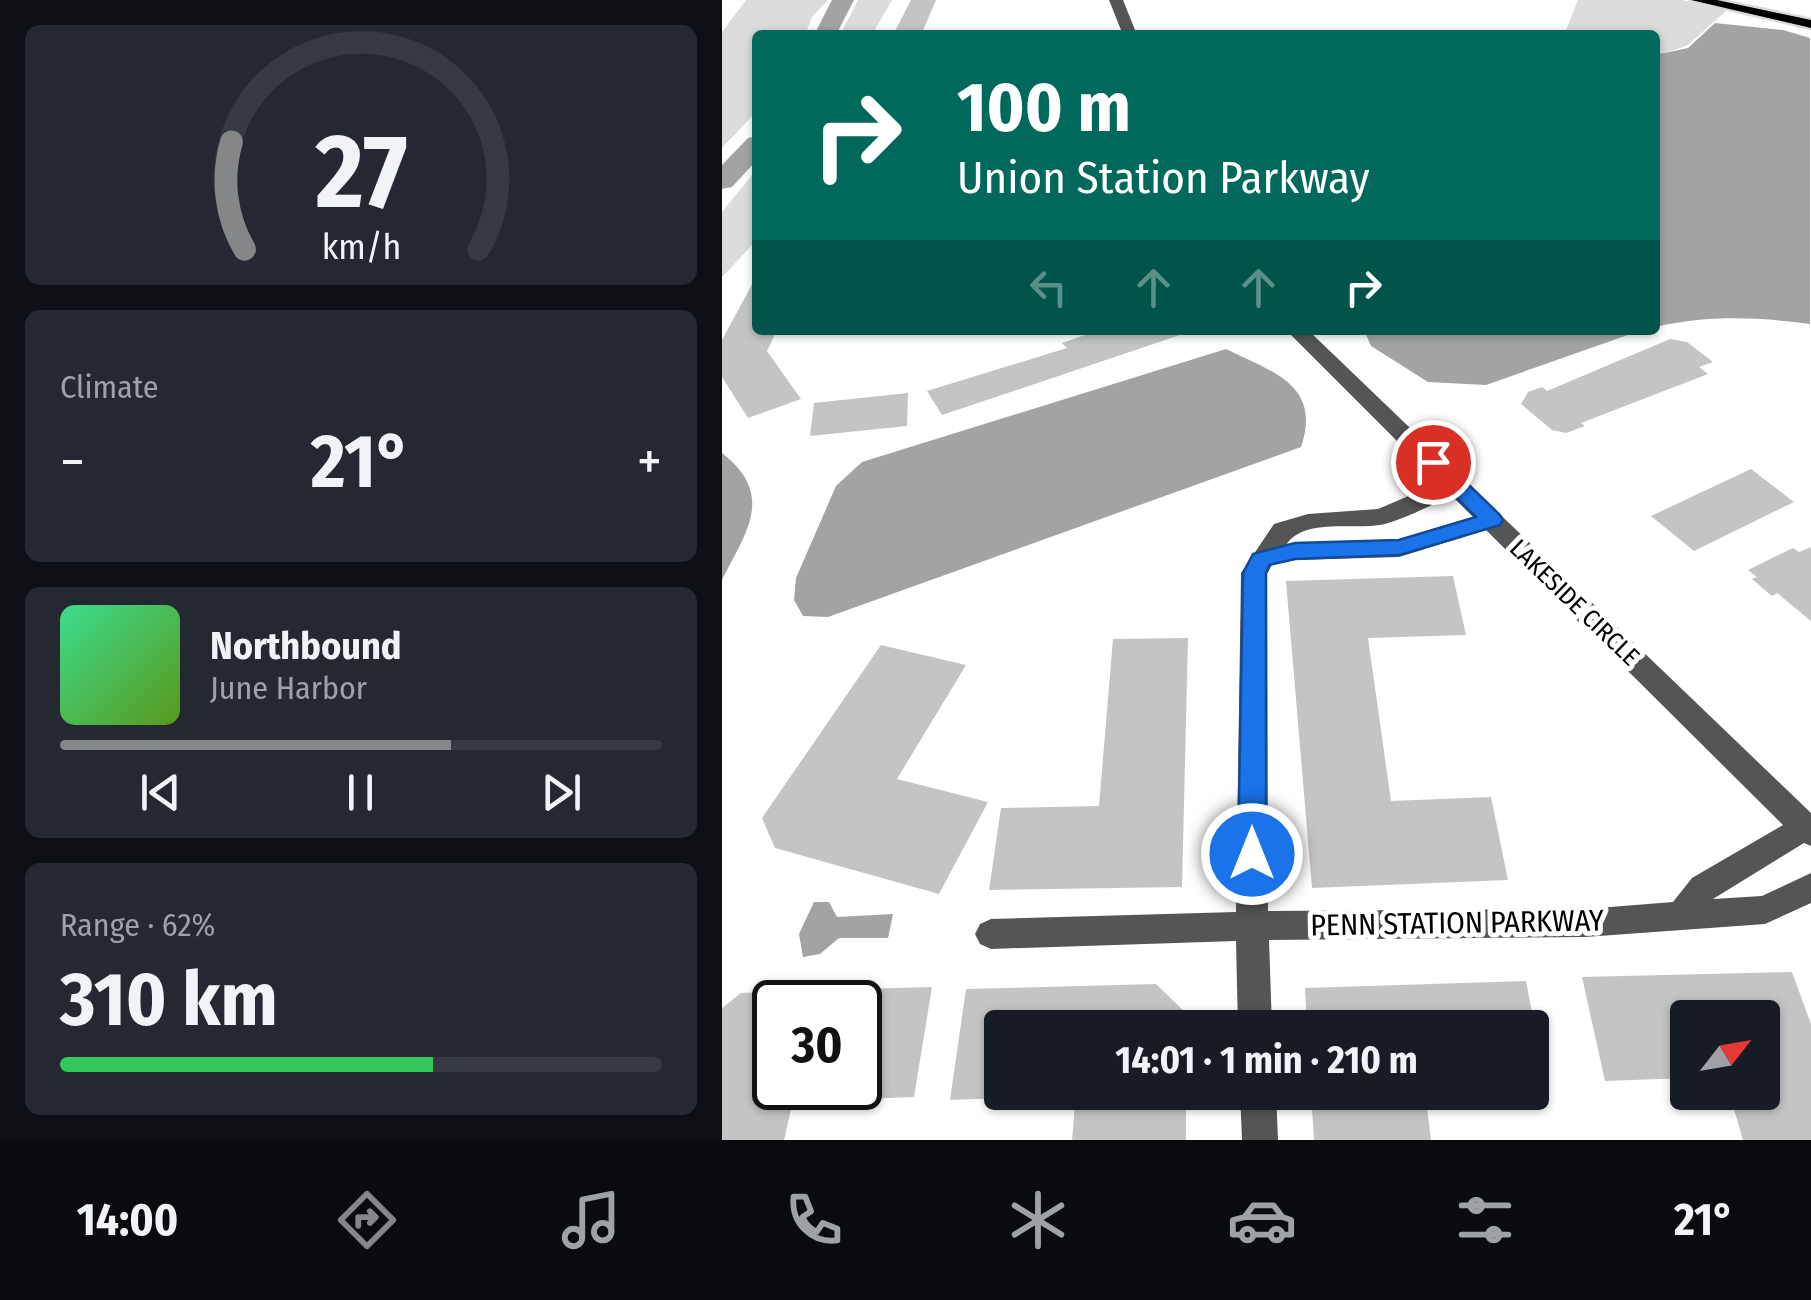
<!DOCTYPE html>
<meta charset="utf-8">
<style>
body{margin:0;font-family:"Fira Sans Condensed",sans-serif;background:#242831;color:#f1f3f6;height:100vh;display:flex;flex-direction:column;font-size:38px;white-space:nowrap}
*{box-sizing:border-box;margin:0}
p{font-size:32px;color:#9ea1a6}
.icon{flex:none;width:55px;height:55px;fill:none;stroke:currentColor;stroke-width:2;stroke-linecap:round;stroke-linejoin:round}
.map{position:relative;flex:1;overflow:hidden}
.sheet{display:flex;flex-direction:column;gap:25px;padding:25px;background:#0d0f14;width:722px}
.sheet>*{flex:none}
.hud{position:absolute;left:30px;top:30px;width:908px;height:305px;border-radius:10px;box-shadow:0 2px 8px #0004;background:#00695c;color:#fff;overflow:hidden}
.needle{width:65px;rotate:59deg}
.tools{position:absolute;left:948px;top:1000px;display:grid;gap:20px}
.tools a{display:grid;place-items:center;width:110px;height:110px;border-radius:10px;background:#171b24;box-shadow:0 2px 8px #0004;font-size:50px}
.speed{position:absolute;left:30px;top:980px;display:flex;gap:20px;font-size:50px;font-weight:700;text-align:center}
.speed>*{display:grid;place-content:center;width:130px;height:130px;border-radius:50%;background:#171b24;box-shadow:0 2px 8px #0004;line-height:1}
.speed .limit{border:5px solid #111;border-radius:15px;background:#fff;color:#111}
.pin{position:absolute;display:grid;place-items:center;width:85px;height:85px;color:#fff;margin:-42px;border:5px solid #fff;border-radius:50%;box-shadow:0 2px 10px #0007}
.me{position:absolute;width:110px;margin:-55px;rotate:0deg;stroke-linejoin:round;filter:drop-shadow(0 0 8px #0008)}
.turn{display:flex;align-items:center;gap:35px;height:210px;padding:0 40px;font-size:45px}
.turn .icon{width:130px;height:130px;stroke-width:2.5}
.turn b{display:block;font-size:70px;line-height:85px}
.lanes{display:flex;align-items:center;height:95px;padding:0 40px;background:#0003;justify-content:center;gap:50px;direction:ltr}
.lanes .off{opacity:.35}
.big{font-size:75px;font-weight:700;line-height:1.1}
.sheet .widget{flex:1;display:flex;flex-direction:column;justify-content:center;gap:15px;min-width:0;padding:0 35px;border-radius:15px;background:#242831}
.sheet .dial{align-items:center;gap:0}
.dial svg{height:260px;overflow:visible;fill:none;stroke:#363941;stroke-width:7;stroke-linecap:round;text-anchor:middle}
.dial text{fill:#f1f3f6;stroke:none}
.song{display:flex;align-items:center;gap:30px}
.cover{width:120px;height:120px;border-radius:15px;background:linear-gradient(135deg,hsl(150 70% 55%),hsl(90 70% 35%))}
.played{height:10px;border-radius:5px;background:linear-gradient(90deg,#858687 65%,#363941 65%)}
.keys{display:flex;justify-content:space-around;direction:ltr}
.heat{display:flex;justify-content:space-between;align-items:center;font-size:55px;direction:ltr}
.charge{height:15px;border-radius:8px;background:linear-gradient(90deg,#34c759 62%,#363941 0)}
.trip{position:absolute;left:262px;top:1010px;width:565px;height:100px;border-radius:10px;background:#171b24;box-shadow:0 2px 8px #0004;font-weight:700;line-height:100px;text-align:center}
.menu{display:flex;height:160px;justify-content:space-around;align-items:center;background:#090b0e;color:#9ea1a6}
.menu .icon{width:70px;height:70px}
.menu .on{color:#858687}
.menu b{font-size:45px;color:#f1f3f6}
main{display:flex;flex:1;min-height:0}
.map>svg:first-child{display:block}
.green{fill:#dcdcdc}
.water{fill:#a3a3a3}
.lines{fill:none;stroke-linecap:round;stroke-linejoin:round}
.river{fill:#a3a3a3;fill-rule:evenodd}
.building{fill:#c4c4c4}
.major-casing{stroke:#dbdbdb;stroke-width:5}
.minor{fill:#555;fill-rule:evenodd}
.major{fill:#000;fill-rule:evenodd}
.route{fill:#1a73e8;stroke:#114b97;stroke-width:2.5}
.labels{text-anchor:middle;stroke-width:10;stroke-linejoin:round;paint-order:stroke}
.street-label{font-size:25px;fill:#000;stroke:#fff}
.near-street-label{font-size:30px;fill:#000;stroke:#fff}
</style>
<main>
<section class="sheet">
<div class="widget dial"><svg viewBox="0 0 100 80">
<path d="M14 69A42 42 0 1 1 86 69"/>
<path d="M14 69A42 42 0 0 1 10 36" stroke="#858687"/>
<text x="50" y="56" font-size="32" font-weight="700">27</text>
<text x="50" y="72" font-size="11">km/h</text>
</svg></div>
<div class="widget"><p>Climate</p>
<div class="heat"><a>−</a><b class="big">21°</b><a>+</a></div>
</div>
<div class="widget">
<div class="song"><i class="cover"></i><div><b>Northbound</b><p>June Harbor</p></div></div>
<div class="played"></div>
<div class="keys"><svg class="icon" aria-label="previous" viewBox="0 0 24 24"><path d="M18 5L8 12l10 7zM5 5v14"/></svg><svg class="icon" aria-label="pause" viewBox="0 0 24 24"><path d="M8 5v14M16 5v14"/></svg><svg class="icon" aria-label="next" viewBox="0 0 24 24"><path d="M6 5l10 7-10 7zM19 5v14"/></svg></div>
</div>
<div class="widget"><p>Range · 62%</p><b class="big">310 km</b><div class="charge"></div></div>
</section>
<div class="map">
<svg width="1089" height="1140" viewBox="0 0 1089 1140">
<rect width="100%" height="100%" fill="#fff"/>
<g class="green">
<path d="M24 0H106L90 17 83 35H35V111L0 148V32Z"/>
<path d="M136 0H170L150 35H118Z"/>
<path d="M856 0H960L1005 10 966 45 933 57 932 35H842Z"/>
<path d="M35 169V240L0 277V212Z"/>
</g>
<g class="water">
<path d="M993 23 1061 30 1088 38V324C1035 317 986 315 933 327V55L966 48Z"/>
<path d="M642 330H920L764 385 706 382 649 346Z"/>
<path d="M504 349C551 372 600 385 579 447L106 617 81 616 72 600 74 578 114 486 140 462Z"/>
<path d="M0 453C54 495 24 532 0 580Z"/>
<path d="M92 902H107L115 917 171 914 166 938H117L98 954 81 957 77 934Z"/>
</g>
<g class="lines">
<g class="river">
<path d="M110 0H132L114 35H92Z"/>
<path d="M35 136V160L10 187 0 189V165L26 138Z"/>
</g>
</g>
<g class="building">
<path d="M189 0H214L199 35H171Z"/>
<path d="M35 275V330H55L45 351 79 399 26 418 0 377V340Z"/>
<path d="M377 330 467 332 220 415 205 391 345 348 340 343Z"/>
<path d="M948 339 965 342 991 362 977 367 986 374 859 423 863 426 844 433 830 430 799 404 806 392 820 387 825 391Z"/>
<path d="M186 393 185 426 88 436 92 403Z"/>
<path d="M1029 469 1072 502 972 551 929 516Z"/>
<path d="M1089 547V621L1055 593 1050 596 1030 579 1035 577 1026 570 1071 548 1077 552Z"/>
<path d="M731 576 744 635 646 638 669 801 769 797 786 880 590 888 564 581Z"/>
<path d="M466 638 460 887 267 890 279 808 377 806 391 639Z"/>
<path d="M159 645 244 665 175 779 266 802 217 894 53 848 40 818Z"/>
<path d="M1070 972 1089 1024V1140H1021L1007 1092H1040V1018H965V1078L883 1081 860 977Z"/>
<path d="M804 981 813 1028H585L583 988Z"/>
<path d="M434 984 465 1014V1028H280V1098L228 1100 244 989Z"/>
<path d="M210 987 192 1097 138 1099V989Z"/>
<path d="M52 992V1088H74L62 1140H0V1008L19 993Z"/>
<path d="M354 1092H464V1140H350Z"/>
<path d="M589 1092H703L709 1140H592Z"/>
</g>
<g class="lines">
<defs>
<path id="major" d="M969 0H995L1089 20V28Z"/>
</defs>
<use href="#major" class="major-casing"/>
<g class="minor">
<path d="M387 0H401L415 35H401Z"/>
<path d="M564 330H586L1089 813V846L1082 843 991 899 1040 896 1089 873V903L1043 924 863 937 547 940 550 1028H516L514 941 269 949 258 944 253 934 258 924 269 919 514 912 519 573 552 524 586 514 656 509 717 483ZM730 496 751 517 677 539 564 545C582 517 634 531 663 524 685 518 708 505 730 496ZM764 530 1061 825 970 878 951 902 863 909 546 911 545 574 550 565 573 560 677 557Z"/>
<path d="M518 1092H554L556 1140H520Z"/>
</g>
<use href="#major" class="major"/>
</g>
<path class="route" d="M711 456 718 457 778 515 781 520 778 525 678 555 573 559 547 565 544 573V854L540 863 530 866 520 863 516 854 521 573 531 554 573 543 677 540 754 517 704 467 701 462 704 457Z"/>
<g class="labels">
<g class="street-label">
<text transform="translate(853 602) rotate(44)" y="9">LAKESIDE CIRCLE</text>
</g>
<g class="near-street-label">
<text transform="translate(735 923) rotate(-1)" y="10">PENN STATION PARKWAY</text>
</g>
</g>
</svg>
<div class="tools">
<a><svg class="needle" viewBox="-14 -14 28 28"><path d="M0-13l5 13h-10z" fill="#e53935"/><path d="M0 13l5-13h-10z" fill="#9ea1a6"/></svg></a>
</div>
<div class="speed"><div class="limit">30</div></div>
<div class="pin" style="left:711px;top:462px;background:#d93025"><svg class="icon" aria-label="arrive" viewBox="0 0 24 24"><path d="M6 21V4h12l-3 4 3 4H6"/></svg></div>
<svg class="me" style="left:530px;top:854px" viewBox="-20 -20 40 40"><circle r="17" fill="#1a73e8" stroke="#fff" stroke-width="3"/><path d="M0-11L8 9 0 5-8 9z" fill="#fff"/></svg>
<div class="trip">14:01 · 1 min · 210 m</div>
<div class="hud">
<div class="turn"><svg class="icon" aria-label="right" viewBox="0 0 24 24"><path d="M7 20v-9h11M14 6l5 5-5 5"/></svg><div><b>100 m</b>Union Station Parkway</div></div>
<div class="lanes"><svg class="icon off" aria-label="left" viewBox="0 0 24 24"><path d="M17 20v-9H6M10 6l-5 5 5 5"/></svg><svg class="icon off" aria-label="ahead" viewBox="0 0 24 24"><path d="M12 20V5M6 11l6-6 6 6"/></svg><svg class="icon off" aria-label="ahead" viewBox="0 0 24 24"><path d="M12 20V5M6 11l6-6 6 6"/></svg><svg class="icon" aria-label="right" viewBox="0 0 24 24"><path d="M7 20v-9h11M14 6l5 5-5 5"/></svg></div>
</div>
</div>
</main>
<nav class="menu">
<b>14:00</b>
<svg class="icon on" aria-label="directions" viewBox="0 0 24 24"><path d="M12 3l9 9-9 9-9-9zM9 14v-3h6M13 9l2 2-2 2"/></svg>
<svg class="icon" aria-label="music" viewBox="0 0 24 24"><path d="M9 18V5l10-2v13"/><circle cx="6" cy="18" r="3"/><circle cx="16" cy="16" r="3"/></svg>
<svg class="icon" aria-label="phone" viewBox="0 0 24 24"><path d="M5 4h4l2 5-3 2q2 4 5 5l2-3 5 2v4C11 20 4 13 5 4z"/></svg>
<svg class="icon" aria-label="climate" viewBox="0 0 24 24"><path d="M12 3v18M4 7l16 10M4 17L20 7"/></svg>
<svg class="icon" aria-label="car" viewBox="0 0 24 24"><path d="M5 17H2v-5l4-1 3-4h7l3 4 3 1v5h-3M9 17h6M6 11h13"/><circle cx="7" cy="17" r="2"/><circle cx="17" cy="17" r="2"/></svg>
<svg class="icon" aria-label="filters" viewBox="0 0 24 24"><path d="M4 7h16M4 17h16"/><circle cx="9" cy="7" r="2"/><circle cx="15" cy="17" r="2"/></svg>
<b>21°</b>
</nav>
